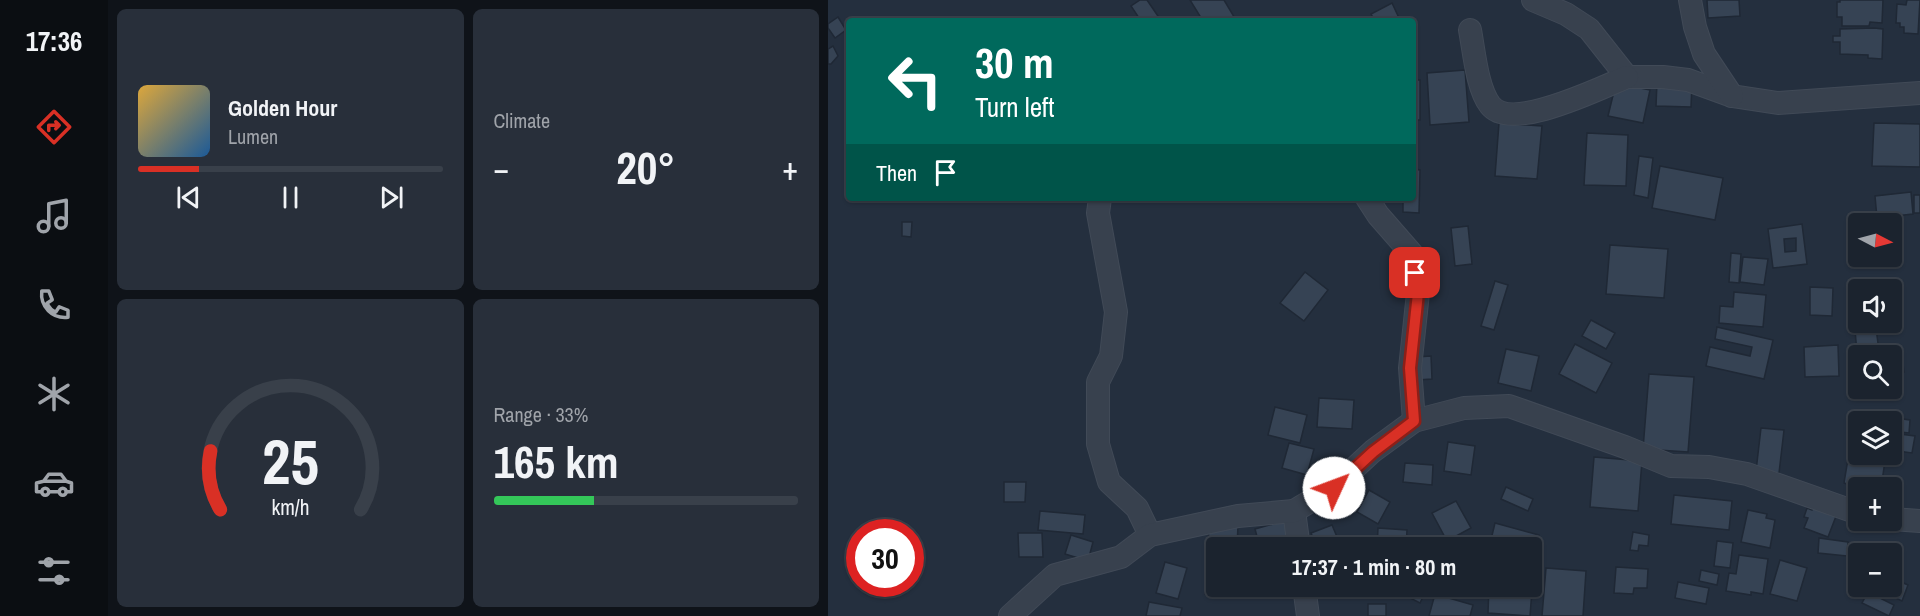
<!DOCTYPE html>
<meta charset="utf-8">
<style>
body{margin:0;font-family:"Archivo Narrow",sans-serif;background:#282f3a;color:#f1f3f6;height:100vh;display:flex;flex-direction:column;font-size:22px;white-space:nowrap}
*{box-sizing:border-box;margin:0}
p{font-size:20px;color:#a0a4aa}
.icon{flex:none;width:33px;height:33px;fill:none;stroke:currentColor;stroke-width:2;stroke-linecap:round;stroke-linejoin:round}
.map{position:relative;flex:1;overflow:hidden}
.side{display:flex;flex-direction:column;gap:9px;padding:9px;background:#0f1319;width:720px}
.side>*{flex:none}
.top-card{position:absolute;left:18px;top:18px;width:570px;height:183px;border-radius:6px;box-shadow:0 2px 4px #0004,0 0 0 2px #39404a;background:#00695c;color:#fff;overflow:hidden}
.needle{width:39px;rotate:96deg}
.controls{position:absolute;left:1020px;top:213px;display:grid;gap:12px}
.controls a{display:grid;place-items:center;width:54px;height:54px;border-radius:6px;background:#1b232e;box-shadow:0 2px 4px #0004,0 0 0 2px #39404a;font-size:30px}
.speed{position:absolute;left:18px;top:519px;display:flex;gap:12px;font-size:30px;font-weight:700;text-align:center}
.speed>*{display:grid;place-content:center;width:78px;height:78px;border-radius:50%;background:#1b232e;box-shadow:0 2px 4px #0004,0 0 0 2px #39404a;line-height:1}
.speed .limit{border:9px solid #d22;background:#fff;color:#111}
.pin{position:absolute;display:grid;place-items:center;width:51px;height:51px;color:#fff;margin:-26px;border-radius:12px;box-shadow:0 3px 9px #0006}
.me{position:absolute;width:66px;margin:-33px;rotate:47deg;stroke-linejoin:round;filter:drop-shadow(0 0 4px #0008)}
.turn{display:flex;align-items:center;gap:21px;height:126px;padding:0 30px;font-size:27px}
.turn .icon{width:78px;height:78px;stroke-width:2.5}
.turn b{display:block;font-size:42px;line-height:51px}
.then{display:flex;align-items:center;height:57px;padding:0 30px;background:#0003;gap:12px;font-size:22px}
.big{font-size:45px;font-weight:700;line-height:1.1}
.side .card{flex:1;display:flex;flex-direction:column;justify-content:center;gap:9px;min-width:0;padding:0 21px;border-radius:9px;background:#282f3a}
.side .dial{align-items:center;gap:0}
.dial svg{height:156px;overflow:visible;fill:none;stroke:#39404a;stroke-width:7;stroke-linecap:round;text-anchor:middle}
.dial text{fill:#f1f3f6;stroke:none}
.song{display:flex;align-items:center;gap:18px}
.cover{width:72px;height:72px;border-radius:9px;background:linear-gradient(135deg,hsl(40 70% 55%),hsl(210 70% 35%))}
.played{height:6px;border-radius:3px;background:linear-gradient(90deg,#d93025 20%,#39404a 20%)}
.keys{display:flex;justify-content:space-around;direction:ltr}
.heat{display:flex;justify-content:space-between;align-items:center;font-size:33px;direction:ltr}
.charge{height:9px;border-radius:4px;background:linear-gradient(90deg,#34c759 33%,#39404a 0)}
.side .tiles{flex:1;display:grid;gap:9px;grid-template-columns:repeat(2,1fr)}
.trip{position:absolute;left:378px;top:537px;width:336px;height:60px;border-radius:6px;background:#1b232e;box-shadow:0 2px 4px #0004,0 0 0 2px #39404a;font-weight:700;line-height:60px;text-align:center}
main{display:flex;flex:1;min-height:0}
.tab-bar{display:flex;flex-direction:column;width:108px;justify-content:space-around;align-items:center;background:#0b0e12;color:#a0a4aa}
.tab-bar .icon{width:42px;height:42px}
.tab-bar .active{color:#d93025}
.tab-bar b{font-size:27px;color:#f1f3f6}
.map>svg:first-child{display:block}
.building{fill:#364354;stroke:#1f2835;stroke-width:1.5;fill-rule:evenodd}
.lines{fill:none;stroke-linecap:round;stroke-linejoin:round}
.minor-casing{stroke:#414a57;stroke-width:24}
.minor{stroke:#38414e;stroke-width:22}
.route-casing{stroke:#8d1f18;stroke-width:15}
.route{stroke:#d93025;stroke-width:10}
</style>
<main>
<nav class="tab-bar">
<b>17:36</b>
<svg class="icon active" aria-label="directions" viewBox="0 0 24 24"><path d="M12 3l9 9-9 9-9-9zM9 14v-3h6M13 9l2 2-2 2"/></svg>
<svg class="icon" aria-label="music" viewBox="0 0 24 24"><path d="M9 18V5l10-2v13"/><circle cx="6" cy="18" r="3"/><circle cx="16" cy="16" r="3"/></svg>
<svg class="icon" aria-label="phone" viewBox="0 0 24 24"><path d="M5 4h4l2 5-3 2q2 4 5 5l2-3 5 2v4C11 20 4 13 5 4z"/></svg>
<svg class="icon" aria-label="climate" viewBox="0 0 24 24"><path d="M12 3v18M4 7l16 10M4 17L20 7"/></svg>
<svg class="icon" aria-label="car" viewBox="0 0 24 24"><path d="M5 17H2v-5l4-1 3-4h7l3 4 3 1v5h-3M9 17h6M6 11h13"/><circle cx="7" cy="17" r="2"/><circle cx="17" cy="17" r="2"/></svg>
<svg class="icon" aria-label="filters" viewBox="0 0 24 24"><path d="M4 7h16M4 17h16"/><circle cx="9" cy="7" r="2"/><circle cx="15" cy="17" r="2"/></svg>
</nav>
<section class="side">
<div class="tiles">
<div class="card">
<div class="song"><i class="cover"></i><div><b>Golden Hour</b><p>Lumen</p></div></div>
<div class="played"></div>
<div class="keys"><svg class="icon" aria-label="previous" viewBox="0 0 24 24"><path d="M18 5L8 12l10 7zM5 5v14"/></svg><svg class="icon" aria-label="pause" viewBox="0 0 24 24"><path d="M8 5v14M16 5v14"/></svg><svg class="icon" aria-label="next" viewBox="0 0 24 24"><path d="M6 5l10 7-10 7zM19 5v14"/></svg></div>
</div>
<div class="card"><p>Climate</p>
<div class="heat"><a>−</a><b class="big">20°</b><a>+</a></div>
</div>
<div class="card dial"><svg viewBox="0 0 100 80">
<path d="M14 69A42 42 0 1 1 86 69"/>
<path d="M14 69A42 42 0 0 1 9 39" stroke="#d93025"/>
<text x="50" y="56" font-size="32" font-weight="700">25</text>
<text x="50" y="72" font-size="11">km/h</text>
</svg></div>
<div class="card"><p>Range · 33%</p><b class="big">165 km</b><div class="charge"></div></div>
</div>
</section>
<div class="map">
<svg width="1092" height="616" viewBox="0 0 1092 616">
<rect width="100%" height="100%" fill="#242f3e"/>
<g class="building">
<path d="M312 0H319L332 19 330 21H313L303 6Z"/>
<path d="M362 0H396L408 20 375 21Z"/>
<path d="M879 0H911L912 16 880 18Z"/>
<path d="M1012 0H1055L1054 23 1042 22 1041 26H1014V17H1009V2H1012Z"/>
<path d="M1079 0H1092L1090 34 1076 33V27H1072V23H1068L1069 4 1078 5Z"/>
<path d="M564 3 571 18 565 21H547L543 14Z"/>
<path d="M10 17 18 30 7 38 0 28V24Z"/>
<path d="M1046 28 1055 29 1054 59 1040 58V55L1012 54V42H1005V36H1012V29Z"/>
<path d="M5 46 10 56 3 64H0V49Z"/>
<path d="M637 70 641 122 602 125 599 73Z"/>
<rect x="585" y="80" width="7" height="40"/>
<path d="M829 82 864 83 863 107 828 106Z"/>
<path d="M788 83 822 90 815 123 780 116Z"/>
<path d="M671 123 714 126 709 179 667 176Z"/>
<path d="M1046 123 1092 124V167L1044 166Z"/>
<path d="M759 133 800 135 798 186 756 185Z"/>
<path d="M811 156 825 158 820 198 806 195Z"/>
<path d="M832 166 895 178 887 220 824 208Z"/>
<path d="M585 169 592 170 591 213 575 212V198H585Z"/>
<path d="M1083 192 1085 214 1049 218 1047 196Z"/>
<rect x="1086" y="195" width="6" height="18"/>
<path d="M74 222H84L83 237 74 236Z"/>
<path d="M974 224 979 264 945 268 940 229ZM968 238V251L957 252 956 239Z"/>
<path d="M640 226 644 264 627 266 623 228Z"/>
<path d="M782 245 840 249 836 298 778 294Z"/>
<path d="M903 253 913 254 911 283 901 282Z"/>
<path d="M915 257 940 259 936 285 912 282Z"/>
<path d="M477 272 500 290 476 321 452 303Z"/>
<path d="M667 281 680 285 666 330 653 326Z"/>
<path d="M982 287 1005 288 1004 316 982 315Z"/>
<path d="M906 292 938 295 935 327 891 323 892 306 905 307Z"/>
<path d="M763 320 787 333 778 349 754 336Z"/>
<path d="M889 327 945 340 936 379 878 366 882 347 922 356 924 347 887 339Z"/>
<path d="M1048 328 1051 351 1064 349 1065 358 1074 357 1076 372 1064 373V356H1030V364L1027 330Z"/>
<path d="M747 344 784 363 768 393 731 374Z"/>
<path d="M1010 345 1011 376 977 377 976 347Z"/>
<path d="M678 349 711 356 703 391 670 383Z"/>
<path d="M603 356 604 379 589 380 588 357Z"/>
<path d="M821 374 866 377 860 452 815 449Z"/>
<path d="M491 398 526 400 524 429 489 427Z"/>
<path d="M447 407 479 415 472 443 440 435Z"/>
<path d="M1052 416 1082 420 1081 433 1064 431V422H1051Z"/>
<path d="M933 428 956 430 951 473 928 471Z"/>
<path d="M1064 433 1087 436 1084 453 1070 451V454L1064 453Z"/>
<path d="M620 442 647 446 643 475 616 471Z"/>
<path d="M461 443 486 449 479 475 454 468Z"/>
<path d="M1025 448 1030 449V454H1058L1053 488H1031L1016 483 1021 453 1024 454Z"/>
<path d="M766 457 814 461 810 511 762 507Z"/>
<path d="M577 463 605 465 604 485 575 482Z"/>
<path d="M176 482H198L197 502H176Z"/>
<path d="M678 487 705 499 700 511 673 499Z"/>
<path d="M541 490 562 502 550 524 529 512Z"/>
<path d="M846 495 904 501 901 530 843 524Z"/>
<path d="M628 501 643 528 619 541 604 513Z"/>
<path d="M986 502 1010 511 1000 537 976 528 980 518 976 517 979 508 984 510Z"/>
<path d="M920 510 939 514 938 518 947 520 942 548 913 542Z"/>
<path d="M212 511 257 515 255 534 210 530Z"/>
<path d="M456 521 462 543 445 548H432L427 529Z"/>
<path d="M667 523 711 535 704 562V548H661Z"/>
<path d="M381 524 410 525 409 548H388V558L380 557Z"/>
<path d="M504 525 512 544 505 548H489L483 533Z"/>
<path d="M550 528 579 530 578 548H549Z"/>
<path d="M805 532 821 535 820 546 811 545 810 551 802 550Z"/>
<path d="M190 533H214L215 557H191Z"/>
<path d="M243 535 265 542 260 561 237 554Z"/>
<path d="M991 538 1020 542 1019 556 990 553Z"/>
<path d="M889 541 905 543 902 568 886 566Z"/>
<path d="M911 555 940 559 935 594 923 592V595L898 591 901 573 908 574Z"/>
<path d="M952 560 979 568 969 601 942 594Z"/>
<path d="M337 562 359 568 350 599 328 593Z"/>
<path d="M788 567 820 569 819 588H806L805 594 786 593Z"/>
<path d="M718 568 758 571 755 616H714Z"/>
<path d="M873 570 891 574 889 585 871 581Z"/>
<path d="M379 576 388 577V586H401L400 596 377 594Z"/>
<path d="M704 577H705L702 616 660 613 661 586H704Z"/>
<path d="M1064 578 1080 585 1074 601 1043 586H1064Z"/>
<path d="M850 582 881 588 878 604 847 598Z"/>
<path d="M41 584H67L68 588 44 594Z"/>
<path d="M575 586H600L592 603 572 593Z"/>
<path d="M1040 592 1066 605 1061 616 1034 603Z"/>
<path d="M607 594 645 605 642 616H601Z"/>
<path d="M321 602 354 608 352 616H318Z"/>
<rect x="540" y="604" width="18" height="12"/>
</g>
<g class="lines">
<defs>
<g id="minor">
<path d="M705 0 738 14 761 29 799 77H835L860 80 904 96 950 103 1092 93"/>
<path d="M862 0 867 27 876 54 904 96"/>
<path d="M642 30C646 51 649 88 662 105 683 133 774 87 799 77"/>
<path d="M272 198 270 213 288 312 283 356 270 382V444L281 482 309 508 322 535"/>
<path d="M539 198 550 215 584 254 590 293 582 368 586 421"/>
<path d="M466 511 471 548"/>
<path d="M1064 519 1092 521"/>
<path d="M476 586 480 616"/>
<path d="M182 616 227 575 293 557 322 535 410 516 466 511 506 487 545 451 586 421 636 408 681 406 797 447 843 466 881 467 919 474 1030 513"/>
</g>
</defs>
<use href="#minor" class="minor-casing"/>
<use href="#minor" class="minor"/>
</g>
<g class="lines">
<defs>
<path id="route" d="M506 488 545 452 586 421 582 368 590 293 587 273"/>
</defs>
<use href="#route" class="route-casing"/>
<use href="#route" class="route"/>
</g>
</svg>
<div class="controls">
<a><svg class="needle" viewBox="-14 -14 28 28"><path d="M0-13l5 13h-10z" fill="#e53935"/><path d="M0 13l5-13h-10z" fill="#a0a4aa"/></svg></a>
<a><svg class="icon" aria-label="sound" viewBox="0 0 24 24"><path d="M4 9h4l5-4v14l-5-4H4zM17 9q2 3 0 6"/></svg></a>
<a><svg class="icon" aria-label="search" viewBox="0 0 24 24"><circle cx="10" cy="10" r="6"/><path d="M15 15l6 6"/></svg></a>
<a><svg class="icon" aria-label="layers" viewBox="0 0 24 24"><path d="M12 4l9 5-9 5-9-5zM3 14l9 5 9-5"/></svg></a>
<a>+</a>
<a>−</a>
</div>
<div class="speed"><div class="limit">30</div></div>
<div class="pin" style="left:587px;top:273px;background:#d93025"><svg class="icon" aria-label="arrive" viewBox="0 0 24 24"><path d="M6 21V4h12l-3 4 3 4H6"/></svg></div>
<svg class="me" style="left:506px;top:488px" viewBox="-20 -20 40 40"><circle r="19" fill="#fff"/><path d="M0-13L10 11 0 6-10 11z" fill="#d93025"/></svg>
<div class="trip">17:37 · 1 min · 80 m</div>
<div class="top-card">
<div class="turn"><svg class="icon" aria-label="left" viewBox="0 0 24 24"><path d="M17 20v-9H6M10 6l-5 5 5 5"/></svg><div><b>30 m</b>Turn left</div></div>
<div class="then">Then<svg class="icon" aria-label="arrive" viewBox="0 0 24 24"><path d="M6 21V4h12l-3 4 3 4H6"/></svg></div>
</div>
</div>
</main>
